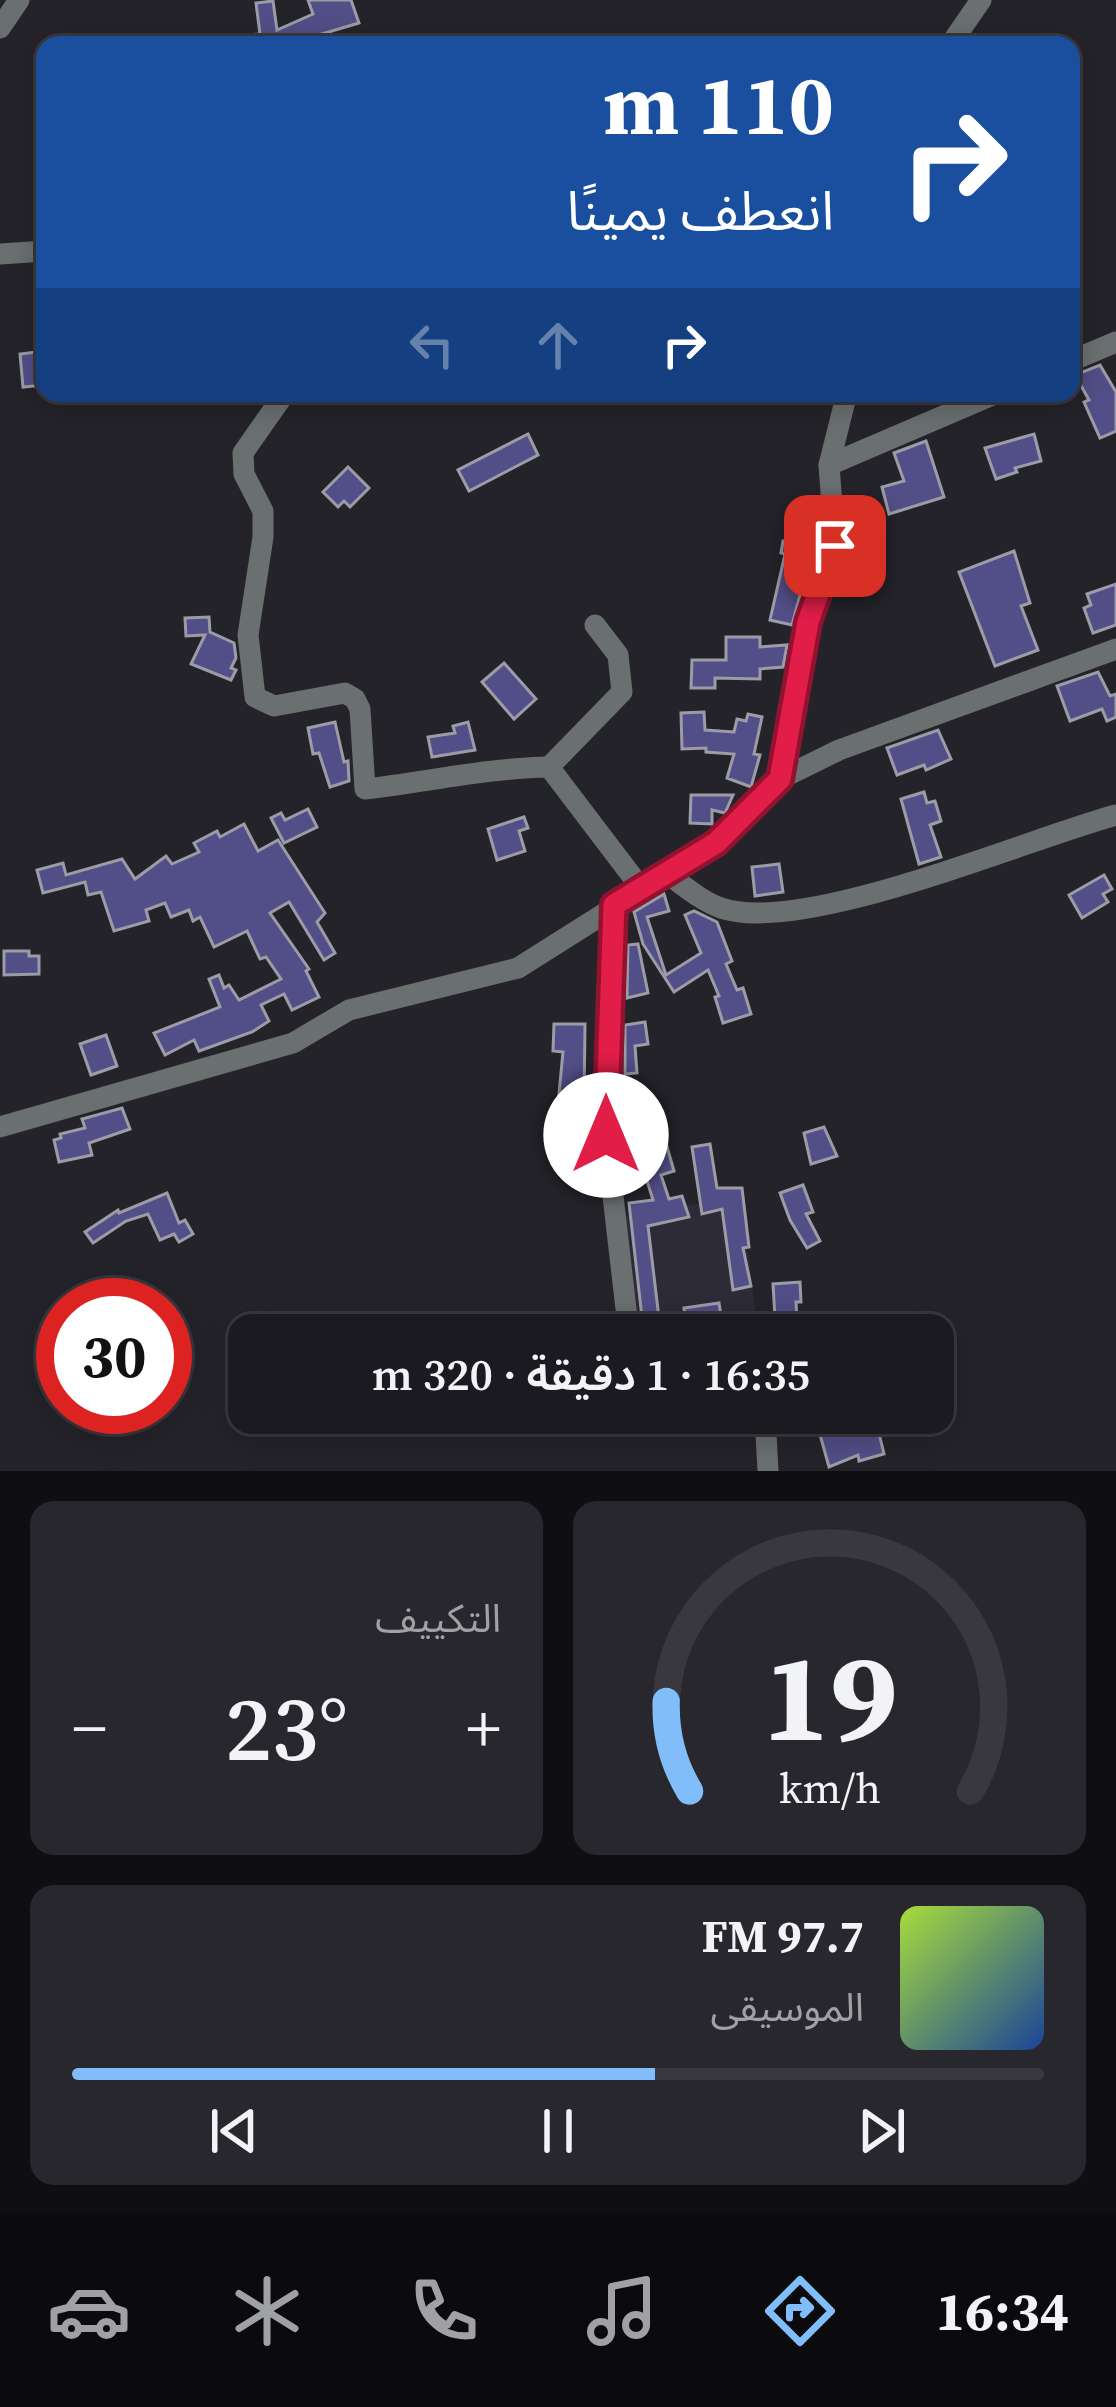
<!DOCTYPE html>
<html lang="ar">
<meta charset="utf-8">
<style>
body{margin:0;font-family:"Source Serif 4","Noto Sans Arabic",serif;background:#28272d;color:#f1f3f6;direction:rtl;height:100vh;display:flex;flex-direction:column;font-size:45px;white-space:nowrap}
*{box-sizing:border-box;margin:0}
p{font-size:39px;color:#a0a1a5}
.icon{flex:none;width:66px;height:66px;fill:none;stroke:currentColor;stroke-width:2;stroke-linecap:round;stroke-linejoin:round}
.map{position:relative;height:1471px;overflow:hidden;direction:ltr}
.details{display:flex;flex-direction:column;gap:30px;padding:30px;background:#0f0e12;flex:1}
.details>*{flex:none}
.hud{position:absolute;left:36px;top:36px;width:1044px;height:366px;border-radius:24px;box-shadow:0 6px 30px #0003,0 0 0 3px #39383e;direction:rtl;background:#1a4fa0;color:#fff;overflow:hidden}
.speed{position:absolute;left:36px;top:1278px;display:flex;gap:24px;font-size:60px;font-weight:700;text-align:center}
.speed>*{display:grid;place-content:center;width:156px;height:156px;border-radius:50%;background:#1b1a20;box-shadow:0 6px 30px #0003,0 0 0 3px #39383e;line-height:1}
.speed .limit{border:18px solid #d22;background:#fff;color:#111}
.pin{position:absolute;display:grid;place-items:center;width:102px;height:102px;color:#fff;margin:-51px;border-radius:24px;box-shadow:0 6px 18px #0006}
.me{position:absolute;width:132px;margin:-66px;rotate:0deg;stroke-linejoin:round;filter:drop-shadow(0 0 9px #0008)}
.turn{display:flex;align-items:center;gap:42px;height:252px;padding:0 48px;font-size:54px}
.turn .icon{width:156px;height:156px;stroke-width:2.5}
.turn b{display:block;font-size:84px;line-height:102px}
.lanes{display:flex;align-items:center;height:114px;padding:0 48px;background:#0003;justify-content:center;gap:60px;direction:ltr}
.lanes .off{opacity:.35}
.big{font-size:90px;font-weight:600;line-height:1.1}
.details .widget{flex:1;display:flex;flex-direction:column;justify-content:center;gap:18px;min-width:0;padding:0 42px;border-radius:24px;background:#28272d}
.details .dial{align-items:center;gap:0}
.dial svg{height:312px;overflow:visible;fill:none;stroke:#39383e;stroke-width:7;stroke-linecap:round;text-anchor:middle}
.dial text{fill:#f1f3f6;stroke:none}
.song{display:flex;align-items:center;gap:36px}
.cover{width:144px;height:144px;border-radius:18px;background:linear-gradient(135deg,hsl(80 70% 55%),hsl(220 70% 35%))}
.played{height:12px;border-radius:6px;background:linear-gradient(90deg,#80bdfa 60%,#39383e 60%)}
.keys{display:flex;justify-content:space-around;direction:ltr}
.heat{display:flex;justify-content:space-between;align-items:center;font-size:66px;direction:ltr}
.details .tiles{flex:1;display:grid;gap:30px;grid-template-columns:1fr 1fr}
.widget:last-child{grid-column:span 2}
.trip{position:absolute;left:228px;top:1314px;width:726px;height:120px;border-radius:24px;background:#1b1a20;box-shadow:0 6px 30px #0003,0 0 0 3px #39383e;font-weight:600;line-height:120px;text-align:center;direction:rtl}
.dock{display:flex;height:192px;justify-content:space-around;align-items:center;background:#0b0a0d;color:#a0a1a5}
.dock .icon{width:84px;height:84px}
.dock .current{color:#80bdfa}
.dock b{font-size:54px;color:#f1f3f6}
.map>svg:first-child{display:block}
.built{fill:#2e2b38}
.building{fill:#524e87;stroke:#9c9ca6;stroke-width:3}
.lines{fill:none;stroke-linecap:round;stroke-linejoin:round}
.minor{stroke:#6a6f70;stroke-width:21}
.route-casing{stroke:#92132f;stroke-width:30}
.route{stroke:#e11d48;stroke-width:21}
</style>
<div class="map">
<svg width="1116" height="1471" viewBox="0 0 1116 1471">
<rect width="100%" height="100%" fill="#24232a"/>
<path class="built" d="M741 1197 758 1335H639L621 1216Z"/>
<g class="building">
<path d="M308 0H351L359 23 285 45H224L223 36 260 34 256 3 273 1 277 30 313 14Z"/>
<path d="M45 351V385L23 387 20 354Z"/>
<path d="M1100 365 1116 392V431L1100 438 1084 402 1089 400 1075 375Z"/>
<path d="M528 434 538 455 469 491 458 470Z"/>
<path d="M1034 434 1041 461 1015 468 1017 472 996 479 985 448Z"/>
<path d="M926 441 944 497 889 514 882 487 904 481 894 453Z"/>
<path d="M348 467 369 488 350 507 344 501 338 507 323 492Z"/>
<path d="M783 541 816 542V554L805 577 792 625 770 620 785 554 781 553Z"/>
<path d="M1014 551 1030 603 1021 606 1038 650 995 666 959 572Z"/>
<path d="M1116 584V625L1093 633 1084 608 1091 605 1087 594Z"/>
<path d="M209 617 210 632 234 643 236 658 231 668 236 670 231 680 191 664 205 635 186 636 185 618Z"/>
<path d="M726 637H760V647L787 645 783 667 760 669V679L715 678V688H691L692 660H726Z"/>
<path d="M504 663 536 699 514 719 482 682Z"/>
<path d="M1098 672 1110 696 1116 694V717L1107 721 1102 709 1070 721 1057 686Z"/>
<path d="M704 712 705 730 734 732 737 719 746 721 748 714 762 717 754 754 760 755 751 787 727 778 734 754 706 752V748L682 749 681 713Z"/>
<path d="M335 722 344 762 348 761 349 781 330 787 319 753 313 754 308 728Z"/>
<path d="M468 722 475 750 432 757 428 737 455 733 453 726Z"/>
<path d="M938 730 951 759 926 770 924 765 897 775 887 748Z"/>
<path d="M924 792 927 803 935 801 941 821 930 825 941 857 919 864 901 799Z"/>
<path d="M691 795H733L725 813 712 810V824L690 823Z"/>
<path d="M308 809 317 827 284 843 271 818 281 813 285 820Z"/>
<path d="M524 817 528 828 519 831 525 851 497 860 488 829Z"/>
<path d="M244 824 258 851 278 840 325 913 317 922 335 953 324 960 289 902 270 913 309 969 306 971 319 997 292 1010 284 994 261 1005 269 1021 252 1032 199 1051 194 1040 165 1055 154 1033 220 1007 209 979 219 975 224 988 229 985 239 1000 281 979 266 957 260 959 247 931 214 947 200 917 193 921 189 910 171 917 165 903 146 910 149 921 114 931 101 892 88 895 85 882 43 893 37 870 63 863 66 875 122 859 135 879 166 856 172 864 199 852 194 843 217 831 220 837Z"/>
<path d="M779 864 783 892 755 896 752 867Z"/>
<path d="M1104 875 1112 889 1103 894 1108 902 1082 918 1069 895Z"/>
<path d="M664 894 669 911 647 917 666 975 701 953 685 915 694 911 717 922 732 961 726 964 737 990 743 988 751 1014 723 1023 715 997 719 996 708 970 674 992 643 944 634 912Z"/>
<path d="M638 944 648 993 627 998 628 945Z"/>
<path d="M4 951H29V956H39V974L4 975Z"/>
<path d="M645 1022 648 1044 635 1046 637 1073 625 1074V1025Z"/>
<path d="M554 1024H585L584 1106 558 1104 563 1052 553 1051Z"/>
<path d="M106 1035 117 1066 91 1075 80 1044Z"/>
<path d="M122 1108 130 1129 89 1143 92 1155 59 1162 54 1140 61 1138 60 1134 85 1128 82 1119Z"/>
<path d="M824 1127 837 1156 811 1164 804 1133Z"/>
<path d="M666 1143 674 1171 661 1175 669 1199 682 1196 689 1217 648 1226 661 1335H644L629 1203 653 1200 638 1152Z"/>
<path d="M710 1144 717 1188H742L749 1247 743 1248 751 1286 733 1290 722 1209 702 1214 692 1147Z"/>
<path d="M803 1185 813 1212 806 1214 820 1241 807 1248 790 1220 780 1193Z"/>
<path d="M167 1193 179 1223 185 1220 193 1234 179 1242 174 1234 160 1240 148 1214 126 1221 93 1243 85 1232 118 1210 119 1213Z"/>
<path d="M800 1282 801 1302H796L798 1335H776L773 1284Z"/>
<path d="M719 1303 722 1322 759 1319 762 1335H738V1331L687 1335 684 1308Z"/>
<path d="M814 1413H874L884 1454 859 1461 858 1455 829 1467Z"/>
</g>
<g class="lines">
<g class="minor">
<path d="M0 28 19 0"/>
<path d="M950 45 981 0"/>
<path d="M0 254 45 251"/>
<path d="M1071 361 1116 342"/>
<path d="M285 393 243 453 244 474 263 511V537L248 635 255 697 274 706 345 693 355 699 360 709 365 789C427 782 487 768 549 767L641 888"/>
<path d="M829 465 997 393"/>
<path d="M549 767 622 692 618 655 595 625"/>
<path d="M780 779 785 730 808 622 835 546 829 465 847 393"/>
<path d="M666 873C683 885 701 901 721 908 802 936 1027 839 1116 815"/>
<path d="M614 905 606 1135 629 1335"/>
<path d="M0 1127 293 1043 349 1010 518 968 716 843 780 779 839 750 1116 649"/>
<path d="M760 1413 766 1434 768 1471"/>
</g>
</g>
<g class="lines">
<defs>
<path id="route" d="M606 1135 614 905 716 843 780 779 808 622 835 546"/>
</defs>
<use href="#route" class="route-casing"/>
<use href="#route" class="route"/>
</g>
</svg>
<div class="speed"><div class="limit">30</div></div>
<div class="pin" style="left:835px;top:546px;background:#d93025"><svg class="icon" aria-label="arrive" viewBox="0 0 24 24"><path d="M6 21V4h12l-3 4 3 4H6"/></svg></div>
<svg class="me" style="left:606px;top:1135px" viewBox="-20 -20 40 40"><circle r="19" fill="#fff"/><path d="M0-13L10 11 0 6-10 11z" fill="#e11d48"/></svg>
<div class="trip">16:35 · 1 دقيقة · 320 m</div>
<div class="hud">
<div class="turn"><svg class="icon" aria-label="right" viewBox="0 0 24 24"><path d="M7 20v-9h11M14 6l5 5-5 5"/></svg><div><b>110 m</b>انعطف يمينًا</div></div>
<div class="lanes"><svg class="icon off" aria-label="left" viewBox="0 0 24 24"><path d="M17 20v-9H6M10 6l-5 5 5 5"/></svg><svg class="icon off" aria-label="ahead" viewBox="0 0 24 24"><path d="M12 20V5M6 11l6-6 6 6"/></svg><svg class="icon" aria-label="right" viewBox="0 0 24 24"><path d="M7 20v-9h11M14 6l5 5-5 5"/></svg></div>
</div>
</div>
<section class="details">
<div class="tiles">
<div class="widget dial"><svg viewBox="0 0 100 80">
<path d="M14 69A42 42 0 1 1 86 69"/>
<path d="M14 69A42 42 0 0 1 8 46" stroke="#80bdfa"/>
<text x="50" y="56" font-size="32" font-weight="700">19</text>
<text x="50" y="72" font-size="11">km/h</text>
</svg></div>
<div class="widget"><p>التكييف</p>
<div class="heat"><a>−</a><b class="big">23°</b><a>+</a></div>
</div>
<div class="widget">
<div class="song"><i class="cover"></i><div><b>97.7 FM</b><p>الموسيقى</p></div></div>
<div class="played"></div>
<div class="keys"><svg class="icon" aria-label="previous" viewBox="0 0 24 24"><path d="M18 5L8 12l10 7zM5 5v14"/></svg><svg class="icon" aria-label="pause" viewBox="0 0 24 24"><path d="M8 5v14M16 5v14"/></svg><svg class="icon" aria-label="next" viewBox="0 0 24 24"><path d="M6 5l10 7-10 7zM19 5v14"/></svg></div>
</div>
</div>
</section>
<nav class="dock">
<b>16:34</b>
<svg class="icon current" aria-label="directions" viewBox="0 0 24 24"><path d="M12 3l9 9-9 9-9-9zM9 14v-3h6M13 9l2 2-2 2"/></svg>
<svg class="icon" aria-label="music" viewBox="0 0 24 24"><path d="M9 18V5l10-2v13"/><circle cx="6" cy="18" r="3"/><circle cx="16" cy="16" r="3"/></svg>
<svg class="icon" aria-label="phone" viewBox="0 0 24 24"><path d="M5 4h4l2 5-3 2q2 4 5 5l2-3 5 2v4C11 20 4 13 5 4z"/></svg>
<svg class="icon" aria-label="climate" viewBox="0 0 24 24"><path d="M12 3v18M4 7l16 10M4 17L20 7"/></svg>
<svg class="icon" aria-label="car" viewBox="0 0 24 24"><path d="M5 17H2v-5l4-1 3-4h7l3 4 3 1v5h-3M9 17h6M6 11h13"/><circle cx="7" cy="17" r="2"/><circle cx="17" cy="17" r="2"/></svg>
</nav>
